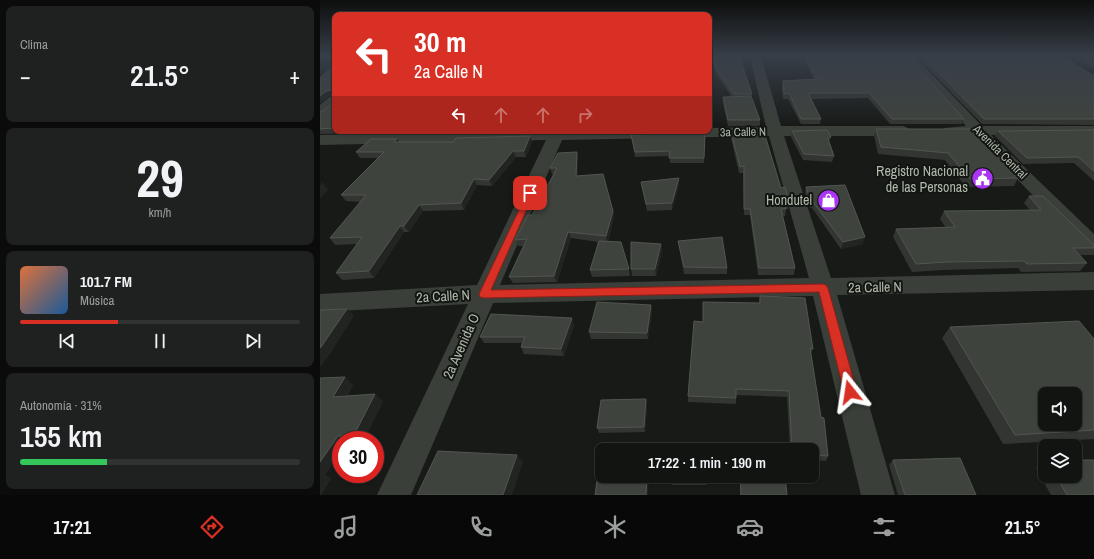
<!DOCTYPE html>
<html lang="es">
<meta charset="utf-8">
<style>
body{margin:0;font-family:"Archivo Narrow",sans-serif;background:#1f2120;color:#f1f3f6;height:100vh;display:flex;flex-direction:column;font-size:15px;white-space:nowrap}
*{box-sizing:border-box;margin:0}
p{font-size:13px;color:#9c9e9f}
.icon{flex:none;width:22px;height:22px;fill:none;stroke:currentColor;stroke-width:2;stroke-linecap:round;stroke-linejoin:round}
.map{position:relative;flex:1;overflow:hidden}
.panel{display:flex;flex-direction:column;gap:6px;padding:6px;background:#0a0b0a;width:320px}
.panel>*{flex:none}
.banner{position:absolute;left:12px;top:12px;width:380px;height:122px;border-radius:8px;box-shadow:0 1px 3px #0004,0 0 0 1px #313332;background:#d93025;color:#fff;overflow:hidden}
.buttons{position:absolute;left:718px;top:387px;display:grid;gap:8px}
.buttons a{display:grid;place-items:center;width:44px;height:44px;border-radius:8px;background:#121412;box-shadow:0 1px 3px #0004,0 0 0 1px #313332;font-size:20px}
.speed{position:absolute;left:12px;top:431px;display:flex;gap:8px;font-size:20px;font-weight:700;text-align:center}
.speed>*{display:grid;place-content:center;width:52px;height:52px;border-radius:50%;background:#121412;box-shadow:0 1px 3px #0004,0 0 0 1px #313332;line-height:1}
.speed .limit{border:6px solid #d22;background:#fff;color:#111}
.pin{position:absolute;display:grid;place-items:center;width:34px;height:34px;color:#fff;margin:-17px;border-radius:8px;box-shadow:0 2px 6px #0006}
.me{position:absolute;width:44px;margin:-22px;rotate:345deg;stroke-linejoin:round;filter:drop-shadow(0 0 3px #0008)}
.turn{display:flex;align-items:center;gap:14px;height:84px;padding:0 16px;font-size:18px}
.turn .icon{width:52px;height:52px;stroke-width:2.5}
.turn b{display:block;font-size:28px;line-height:34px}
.lanes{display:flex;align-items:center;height:38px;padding:0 16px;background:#0003;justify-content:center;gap:20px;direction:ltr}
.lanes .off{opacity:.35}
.big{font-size:30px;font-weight:600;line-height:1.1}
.panel .tile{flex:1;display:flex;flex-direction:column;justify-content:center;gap:6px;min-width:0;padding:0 14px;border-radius:8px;background:#1f2120}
.panel .dial{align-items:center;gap:0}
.dial b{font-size:52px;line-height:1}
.song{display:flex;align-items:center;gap:12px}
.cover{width:48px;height:48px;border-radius:6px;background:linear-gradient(135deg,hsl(20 70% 55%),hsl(210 70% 35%))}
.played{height:4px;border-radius:2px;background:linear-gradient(90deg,#d93025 35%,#313332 35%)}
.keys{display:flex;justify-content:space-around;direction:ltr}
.heat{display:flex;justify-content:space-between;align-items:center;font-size:22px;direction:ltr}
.charge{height:6px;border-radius:3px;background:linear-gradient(90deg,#34c759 31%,#313332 0)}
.trip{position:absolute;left:275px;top:443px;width:224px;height:40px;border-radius:8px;background:#121412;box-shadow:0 1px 3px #0004,0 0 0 1px #313332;font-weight:600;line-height:40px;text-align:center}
.menu{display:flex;height:64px;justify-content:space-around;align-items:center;background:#070807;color:#9c9e9f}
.menu .icon{width:28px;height:28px}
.menu .on{color:#d93025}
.menu b{font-size:18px;color:#f1f3f6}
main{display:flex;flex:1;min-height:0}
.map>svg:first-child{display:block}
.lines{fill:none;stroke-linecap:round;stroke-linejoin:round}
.minor{fill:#3a3f39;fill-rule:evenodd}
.wall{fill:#323531}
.shaded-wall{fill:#222422}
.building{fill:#3f433e;stroke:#51564f;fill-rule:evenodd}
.route{fill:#d93025;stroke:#8d1f18}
.labels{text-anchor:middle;stroke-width:4;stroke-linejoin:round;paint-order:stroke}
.far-street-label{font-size:12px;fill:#b0baaa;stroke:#131513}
.poi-label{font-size:14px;fill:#b0baaa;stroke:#131513;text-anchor:end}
.street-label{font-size:14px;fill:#b0baaa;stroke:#131513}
</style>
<main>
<section class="panel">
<div class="tile"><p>Clima</p>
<div class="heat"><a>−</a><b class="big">21.5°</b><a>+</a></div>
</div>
<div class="tile dial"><b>29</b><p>km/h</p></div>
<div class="tile">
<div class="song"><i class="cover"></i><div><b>101.7 FM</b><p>Música</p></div></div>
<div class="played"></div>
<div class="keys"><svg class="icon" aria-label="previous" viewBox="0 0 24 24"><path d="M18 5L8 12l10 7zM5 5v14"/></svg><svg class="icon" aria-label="pause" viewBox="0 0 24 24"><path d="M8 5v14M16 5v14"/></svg><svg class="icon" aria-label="next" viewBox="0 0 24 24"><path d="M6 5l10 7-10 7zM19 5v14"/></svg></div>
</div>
<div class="tile"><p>Autonomía · 31%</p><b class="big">155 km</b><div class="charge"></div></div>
</section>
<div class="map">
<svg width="774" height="495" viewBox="0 0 774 495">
<rect width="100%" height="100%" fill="#181a18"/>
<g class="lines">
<g class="minor">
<path d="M430 56H441L461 126H583L588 128 591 131 588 134 583 136H464L511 278 774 272V290L517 295 575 495H541L493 296 173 303 91 495H57L148 304 0 312V294L157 285 226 140 0 145V135L224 131H389V128L446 127ZM449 136 489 278 180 285 242 140Z"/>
<path d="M582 56H594L662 126H774V134L671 135 774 234V253L767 251 654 135 624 134 621 131 624 128 646 126Z"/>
<path d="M15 96V107L5 115 0 116V105L10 97Z"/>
</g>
</g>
<g class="wall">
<path d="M392 56H419L432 94 431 98 440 120V126H408L403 103V97H412L396 74Z"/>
<path d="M482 56H587L644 119 642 124H570L548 98 490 99 501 119 500 124H481L468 99H463L462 86 463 81 494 79Z"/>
<path d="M596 56H742L772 75H774V125L662 124Z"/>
<path d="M752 56H774V69Z"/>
<path d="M15 68V131H92V132L0 134V112L3 111 13 103V95L9 96 0 103V78Z"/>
<path d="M556 129 684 157 682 162 698 178 694 186 646 187 625 160 558 154 554 136Z"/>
<path d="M774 130V181L754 163 703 164 675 136 678 131Z"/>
<path d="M472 131 510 143 514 156 512 162 483 160 471 137Z"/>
<path d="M411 132 461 188 469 203 468 209H466L465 216H463L475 268 474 275H438L430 215H424L423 173H419L411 138Z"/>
<path d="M385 133 384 163H350V156L315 157 311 135Z"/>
<path d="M77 139 79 142H212L206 157H196L172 186 157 185 144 210 103 211 89 232H84L54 278 22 280 16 273 37 244 15 245 10 238 41 202 26 201 21 195 58 158H40L36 152Z"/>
<path d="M257 152 258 158V176L293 211 294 217 288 241 309 269 310 276 272 277 270 270 278 242 251 238 237 282 193 283 189 277 203 246H198L195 240 212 215 234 174H232L230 168Z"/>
<path d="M321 182 359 184 352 210 327 211Z"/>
<path d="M486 187 543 244 521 249 492 208H490L485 193Z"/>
<path d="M709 196 774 245V255H760L767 263 760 271 701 272 698 268 623 270 592 272 573 237 576 229 626 228 620 219 624 211 710 210 704 203Z"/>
<path d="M358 241 407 268V274H364L359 247Z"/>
<path d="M342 251 336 276H312L311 269Z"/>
<path d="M440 296 493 349 491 353 501 417 508 456 506 461 492 460V450H470L467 397 416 395V404L368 402V396L439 303Z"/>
<path d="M331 305 332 312 328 339H271L269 332Z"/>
<path d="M254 325 244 356 204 354 201 347 202 343H164L160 337Z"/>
<path d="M630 327 774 339V439L683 444 622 338Z"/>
<path d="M0 378 33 385 27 396 63 401 44 440H21L5 475 11 478 1 495Z"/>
<path d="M326 399 327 405 325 432 279 433 277 428Z"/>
<path d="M573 460 656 495H578L569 465Z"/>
<path d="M725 462V476H755L774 495H731L716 468Z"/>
<path d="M386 476V485H352V482Z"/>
<path d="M420 476H465L467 495H420Z"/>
</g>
<g class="shaded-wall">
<path d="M13 90 15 95 9 96 0 103V96L6 91Z"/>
<path d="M210 136 212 142 206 157 204 151Z"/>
<path d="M511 137 510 143 506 145 508 139Z"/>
<path d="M77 139 81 145 74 142Z"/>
<path d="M193 151 196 157 172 186 169 180Z"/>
<path d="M257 152 258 158V183L256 176Z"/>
<path d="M359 178V184L352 210V203Z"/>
<path d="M154 179 157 185 144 210 141 203Z"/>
<path d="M3 182 8 190 0 198V185Z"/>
<path d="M99 205 103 211 89 232 84 226Z"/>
<path d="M293 211 294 217 287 243 286 236Z"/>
<path d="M80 226 84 232 54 278 49 271Z"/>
<path d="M248 232 251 238 237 282 234 276Z"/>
<path d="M545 237 543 244 521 249 523 242Z"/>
<path d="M341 244 342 251 336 276 335 269Z"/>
<path d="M331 305 332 312 328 339 327 333Z"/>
<path d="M27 309 34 316 10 354 0 367V348Z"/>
<path d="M252 318 254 325 244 356 241 349Z"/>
<path d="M25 377 33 385 22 404 13 397Z"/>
<path d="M55 394 63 401 44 440H41L34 435Z"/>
<path d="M326 399 327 405 325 432 324 427Z"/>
<path d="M18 436 24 440H21V452L5 475 11 478 1 495H0V462Z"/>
<path d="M197 455 203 462 192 495H183Z"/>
<path d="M327 476H329V477L328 495H326Z"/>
</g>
<g class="building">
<path d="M393 56H419L432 94H414L396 69Z"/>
<path d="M485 56H587L644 119H572L549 93H488L501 119H481L469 93 464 94 463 81 497 79Z"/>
<path d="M602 56H742L772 75H774V119H664Z"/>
<path d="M763 56H774V63Z"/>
<path d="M11 68H15V128L0 129V112L3 111 13 103V90L6 91 0 96V78Z"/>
<path d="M431 96 440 120H408L403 97Z"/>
<path d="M556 129H656L684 157H678L698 178 650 179 628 153 561 147Z"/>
<path d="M507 130 511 137 508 139 514 156 484 154 472 131Z"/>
<path d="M774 130V171L758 157 707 158 678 131Z"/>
<path d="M411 132H444L461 188 465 187 469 203H464L466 209H461L475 268H439L430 209H424V166L420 167Z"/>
<path d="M385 133 384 158H349L350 151 315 152 311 135Z"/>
<path d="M210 136 204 151H193L169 180 154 179 141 203 99 205 84 226H80L49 271 16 273 42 237 10 238 46 195H21L64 152H36L51 139H77L74 142H133L136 138Z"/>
<path d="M257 152 256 176 283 174 293 211 286 236 248 232 234 276 189 277 207 239 195 240 208 215H212L237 168H230L238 153Z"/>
<path d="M359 178 352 203 326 204 321 182Z"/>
<path d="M525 185 545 237 523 242 493 202H491L486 187Z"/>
<path d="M709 196H723L773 244 774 245V248H753L767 263 707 264 704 261 628 262 596 264 576 229 635 227 624 211 721 210Z"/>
<path d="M402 237 407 268 364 267 358 241Z"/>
<path d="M279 241 301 242 309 269 270 270Z"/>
<path d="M311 242 341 244 335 269H311Z"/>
<path d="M440 296 485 298 493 349 490 348 501 417 504 418 508 456 492 455V450H472L469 391 416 389V398L368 396 374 321 383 322V302L440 303Z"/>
<path d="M277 302 331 305 327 333 269 332Z"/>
<path d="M27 309 1 347 0 348V310Z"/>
<path d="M171 314 252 318 241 349 201 347 205 337H160Z"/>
<path d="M759 321 774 339V430L695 435 630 327ZM725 394H755V424H725Z"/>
<path d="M25 377 13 397 55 394 34 435 18 436 0 462V378Z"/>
<path d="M326 399 324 427 277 428 281 400Z"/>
<path d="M118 451 197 455 183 495H97Z"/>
<path d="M640 458 656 495H585L573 460Z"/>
<path d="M755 460H774V495H747L736 476H755Z"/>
<path d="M278 473H282V476H327L326 495H275Z"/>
<path d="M352 476H386V483L352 482Z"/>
<path d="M420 476H465L467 495H421Z"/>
</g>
<linearGradient id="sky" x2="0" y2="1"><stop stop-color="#0d0e0d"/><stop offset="0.44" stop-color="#373e48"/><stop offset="1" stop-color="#373e48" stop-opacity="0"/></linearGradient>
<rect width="774" height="126" fill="url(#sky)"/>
<path class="route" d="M208 191H213L214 193 171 290 503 284 506 285 508 288 537 392 535 396 530 397 526 396 524 392 499 292 164 298 160 297 159 294Z"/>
<defs>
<symbol id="civic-disc" viewBox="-11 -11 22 22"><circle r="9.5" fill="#ab35f5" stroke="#131513"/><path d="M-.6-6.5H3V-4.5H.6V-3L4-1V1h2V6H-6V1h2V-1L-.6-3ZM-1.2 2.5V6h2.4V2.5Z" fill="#fff"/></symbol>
<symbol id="shop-disc" viewBox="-11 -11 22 22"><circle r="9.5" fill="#ab35f5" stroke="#131513"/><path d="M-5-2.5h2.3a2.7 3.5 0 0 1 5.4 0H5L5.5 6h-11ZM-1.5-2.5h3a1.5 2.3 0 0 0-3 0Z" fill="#fff"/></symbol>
</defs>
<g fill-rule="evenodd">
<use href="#civic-disc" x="650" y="166" width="25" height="25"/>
<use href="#shop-disc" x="496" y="188" width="25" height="25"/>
</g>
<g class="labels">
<g class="far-street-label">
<text transform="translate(423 132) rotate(-1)" y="4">3a Calle N</text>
<text transform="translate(680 152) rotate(45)" y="4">Avenida Central</text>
</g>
<g class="poi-label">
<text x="648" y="176">Registro Nacional<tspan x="648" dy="16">de las Personas</tspan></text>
<text x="492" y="205">Hondutel</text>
</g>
<g class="street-label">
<text transform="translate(555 287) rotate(-1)" y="5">2a Calle N</text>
<text transform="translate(123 296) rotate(-3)" y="5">2a Calle N</text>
<text transform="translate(141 346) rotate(-66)" y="5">2a Avenida O</text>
</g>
</g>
</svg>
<div class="buttons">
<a><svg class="icon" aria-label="sound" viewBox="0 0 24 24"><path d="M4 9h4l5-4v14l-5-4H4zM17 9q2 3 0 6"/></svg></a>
<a><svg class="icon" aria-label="layers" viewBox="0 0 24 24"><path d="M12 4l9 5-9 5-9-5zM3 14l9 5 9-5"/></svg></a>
</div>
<div class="speed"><div class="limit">30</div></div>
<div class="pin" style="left:210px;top:193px;background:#d93025"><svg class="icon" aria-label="arrive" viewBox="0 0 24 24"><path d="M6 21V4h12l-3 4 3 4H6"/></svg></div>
<svg class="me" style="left:530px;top:392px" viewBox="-20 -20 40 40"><path d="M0-17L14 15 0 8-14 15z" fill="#d93025" stroke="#fff" stroke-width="4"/></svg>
<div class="trip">17:22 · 1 min · 190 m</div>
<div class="banner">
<div class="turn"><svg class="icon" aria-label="left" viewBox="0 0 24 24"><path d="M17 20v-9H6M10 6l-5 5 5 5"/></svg><div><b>30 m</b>2a Calle N</div></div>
<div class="lanes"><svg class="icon" aria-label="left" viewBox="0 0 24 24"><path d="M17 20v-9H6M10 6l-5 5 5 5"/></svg><svg class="icon off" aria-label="ahead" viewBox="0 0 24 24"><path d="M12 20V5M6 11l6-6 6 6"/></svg><svg class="icon off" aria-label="ahead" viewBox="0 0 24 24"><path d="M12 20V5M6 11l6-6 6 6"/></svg><svg class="icon off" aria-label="right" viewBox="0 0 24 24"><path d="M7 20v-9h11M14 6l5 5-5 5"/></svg></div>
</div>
</div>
</main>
<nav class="menu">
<b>17:21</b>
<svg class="icon on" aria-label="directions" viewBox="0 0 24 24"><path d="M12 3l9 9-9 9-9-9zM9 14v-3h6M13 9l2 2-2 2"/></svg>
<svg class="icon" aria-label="music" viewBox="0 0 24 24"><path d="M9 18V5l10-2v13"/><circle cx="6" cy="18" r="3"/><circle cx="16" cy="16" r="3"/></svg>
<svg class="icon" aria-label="phone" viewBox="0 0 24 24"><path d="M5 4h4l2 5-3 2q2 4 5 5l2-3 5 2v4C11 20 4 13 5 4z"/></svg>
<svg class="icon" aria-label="climate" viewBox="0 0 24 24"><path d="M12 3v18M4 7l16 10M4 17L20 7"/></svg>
<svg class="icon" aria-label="car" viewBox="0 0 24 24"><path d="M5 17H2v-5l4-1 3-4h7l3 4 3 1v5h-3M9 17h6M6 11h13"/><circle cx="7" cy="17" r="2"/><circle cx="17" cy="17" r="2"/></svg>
<svg class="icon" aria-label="filters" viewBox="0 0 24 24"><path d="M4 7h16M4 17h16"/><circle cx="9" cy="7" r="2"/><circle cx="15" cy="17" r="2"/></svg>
<b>21.5°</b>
</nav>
